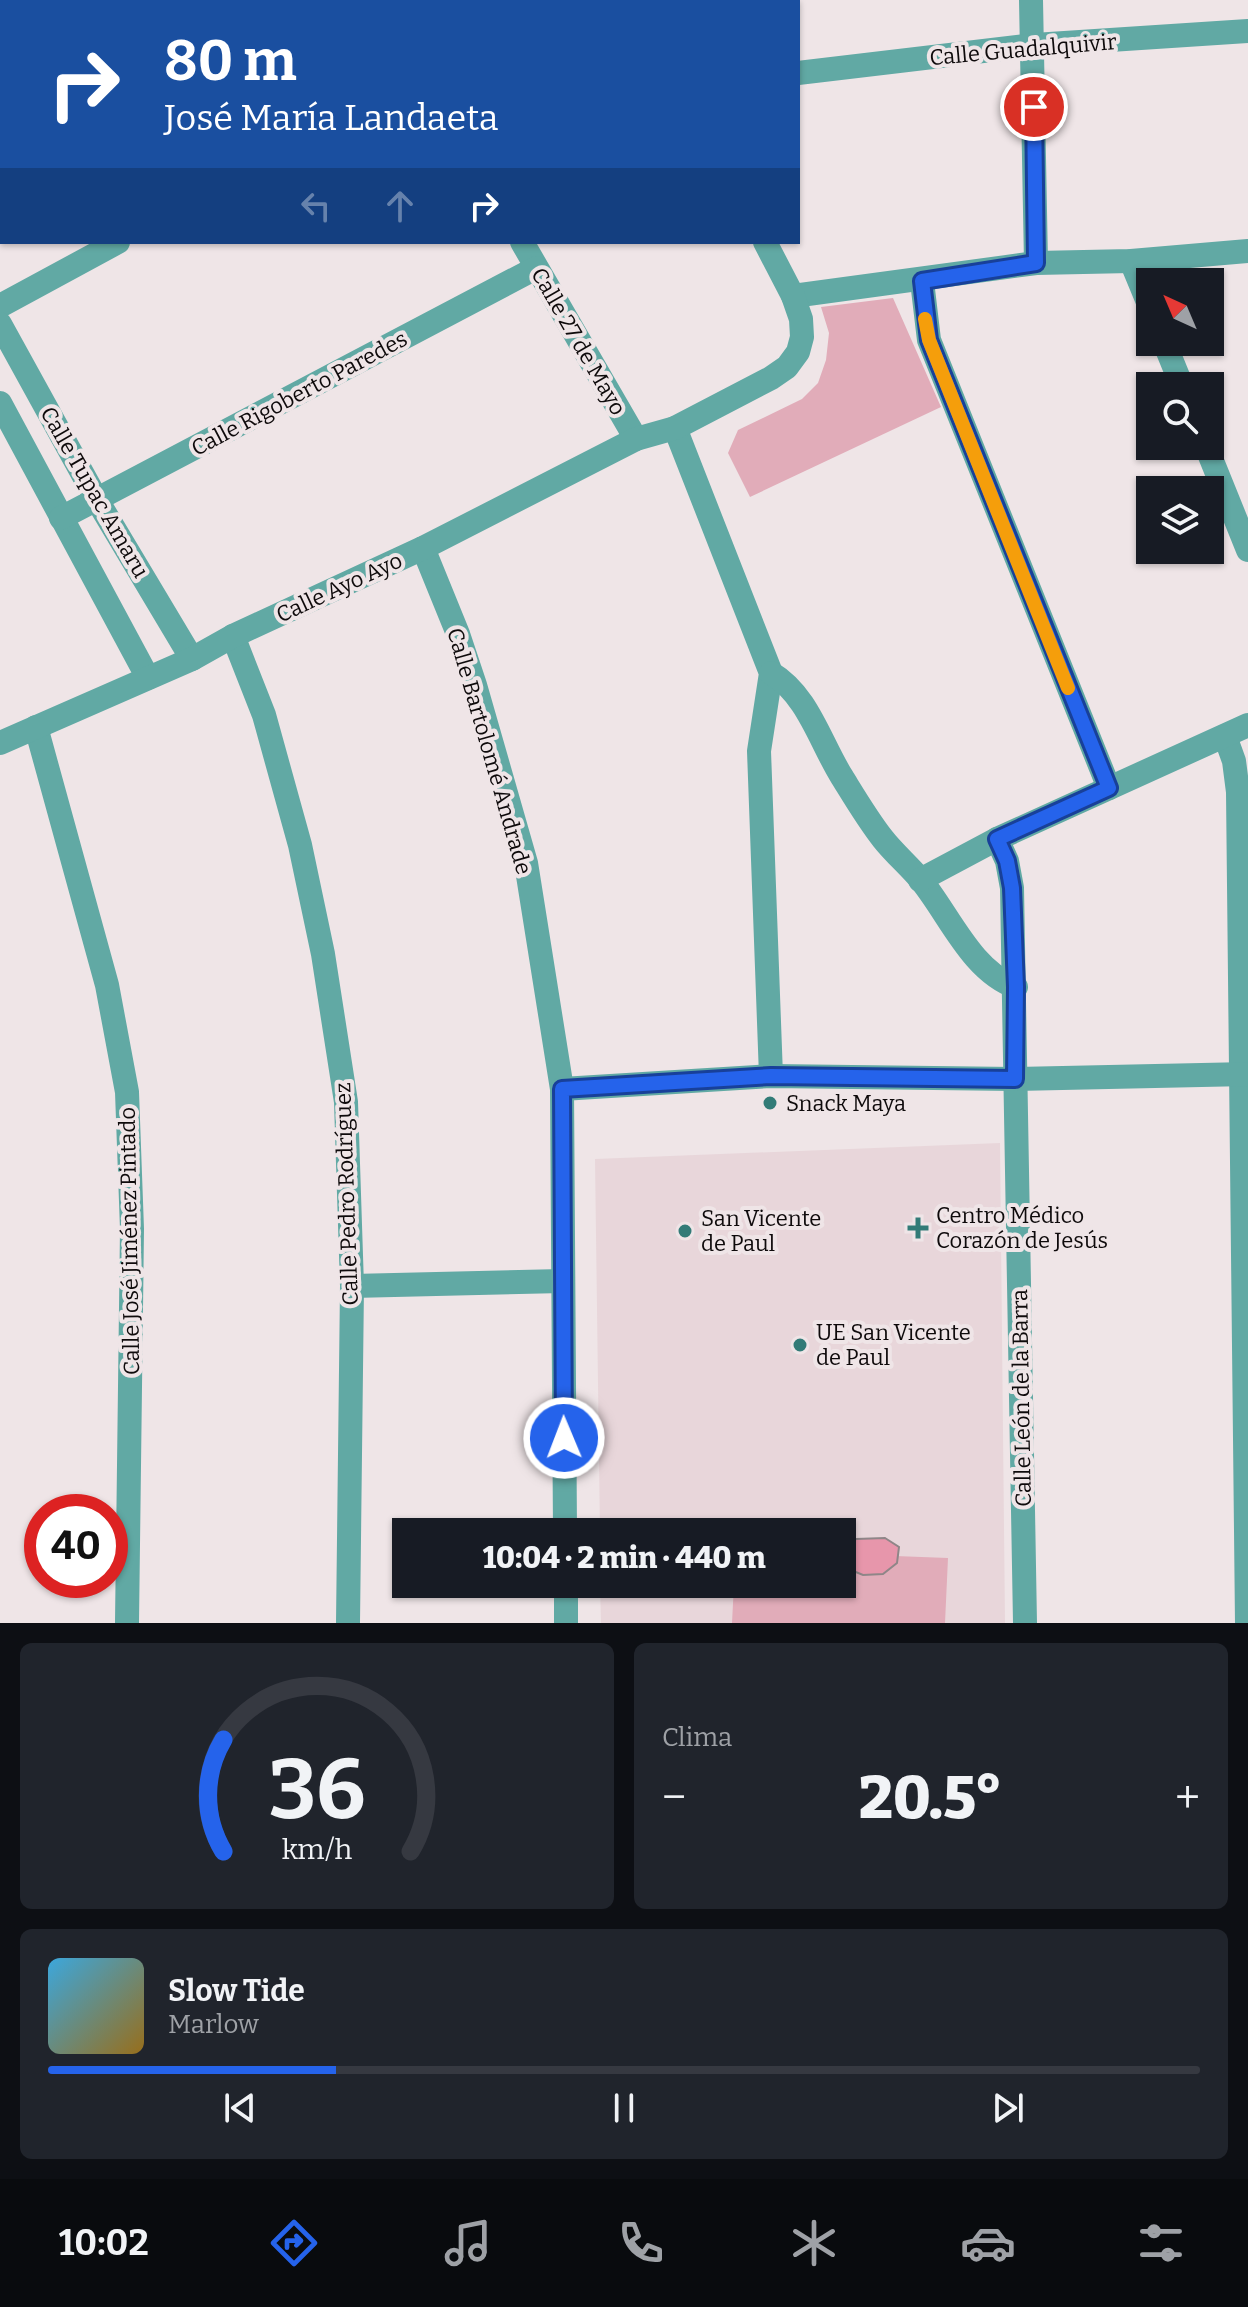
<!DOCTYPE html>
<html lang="es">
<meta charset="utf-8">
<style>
body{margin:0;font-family:Bitter,serif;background:#20242c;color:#f1f3f6;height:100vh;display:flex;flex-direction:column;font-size:30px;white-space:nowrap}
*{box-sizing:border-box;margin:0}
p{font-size:26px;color:#9ea1a6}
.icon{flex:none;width:44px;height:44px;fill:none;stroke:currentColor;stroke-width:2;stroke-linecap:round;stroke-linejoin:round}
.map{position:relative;height:1623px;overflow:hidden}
.side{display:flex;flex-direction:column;gap:20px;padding:20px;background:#0d0f14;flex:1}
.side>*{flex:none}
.hud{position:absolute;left:0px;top:0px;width:800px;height:244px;box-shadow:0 2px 6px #0004;background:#1a4fa0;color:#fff;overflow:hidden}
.needle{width:52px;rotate:316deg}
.fabs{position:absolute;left:1136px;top:268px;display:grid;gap:16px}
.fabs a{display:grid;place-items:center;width:88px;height:88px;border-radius:0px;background:#171b24;box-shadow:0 2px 6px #0004;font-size:40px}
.speed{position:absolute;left:24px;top:1494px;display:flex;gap:16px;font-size:40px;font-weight:700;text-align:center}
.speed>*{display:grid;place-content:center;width:104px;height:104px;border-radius:50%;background:#171b24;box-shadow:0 2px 6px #0004;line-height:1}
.speed .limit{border:12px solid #d22;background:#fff;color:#111}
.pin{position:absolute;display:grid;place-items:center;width:68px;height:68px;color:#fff;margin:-34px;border:4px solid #fff;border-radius:50%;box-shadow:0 2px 8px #0007}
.me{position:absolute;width:88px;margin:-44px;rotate:359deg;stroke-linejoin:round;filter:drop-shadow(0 0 6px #0008)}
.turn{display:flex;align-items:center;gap:28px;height:168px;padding:0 32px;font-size:36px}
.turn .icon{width:104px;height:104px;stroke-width:2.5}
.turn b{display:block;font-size:56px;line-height:68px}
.lanes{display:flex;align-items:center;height:76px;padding:0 32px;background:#0003;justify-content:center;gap:40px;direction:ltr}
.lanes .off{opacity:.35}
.big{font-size:60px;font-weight:800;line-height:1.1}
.side .widget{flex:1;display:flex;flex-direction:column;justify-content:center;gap:12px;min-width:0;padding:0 28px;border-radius:12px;background:#20242c}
.side .dial{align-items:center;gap:0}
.dial svg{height:208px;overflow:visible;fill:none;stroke:#363941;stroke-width:7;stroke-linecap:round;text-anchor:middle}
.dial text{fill:#f1f3f6;stroke:none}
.song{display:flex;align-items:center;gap:24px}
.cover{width:96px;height:96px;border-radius:12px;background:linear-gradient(135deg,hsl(200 70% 55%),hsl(40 70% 35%))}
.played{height:8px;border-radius:4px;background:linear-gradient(90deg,#2563eb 25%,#363941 25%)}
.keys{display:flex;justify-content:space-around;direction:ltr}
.heat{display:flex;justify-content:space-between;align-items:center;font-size:44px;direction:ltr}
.side .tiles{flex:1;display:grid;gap:20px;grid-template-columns:1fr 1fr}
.widget:last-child{grid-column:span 2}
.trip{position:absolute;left:392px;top:1518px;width:464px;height:80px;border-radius:0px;background:#171b24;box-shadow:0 2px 6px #0004;font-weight:800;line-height:80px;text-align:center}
.dock{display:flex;height:128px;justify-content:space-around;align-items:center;background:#090b0e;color:#9ea1a6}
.dock .icon{width:56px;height:56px}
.dock .selected{color:#2563eb}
.dock b{font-size:36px;color:#f1f3f6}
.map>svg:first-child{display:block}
.built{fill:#e8d6da}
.green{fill:#e1acb9}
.building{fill:#e796ab;stroke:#8f8688;stroke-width:2}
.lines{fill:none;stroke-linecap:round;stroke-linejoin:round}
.minor{stroke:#61a9a4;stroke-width:24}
.route-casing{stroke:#184099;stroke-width:20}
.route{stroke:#2563eb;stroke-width:14}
.slow{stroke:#f59e0b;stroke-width:14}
.poi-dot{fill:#327b77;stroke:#efe5e7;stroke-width:3}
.labels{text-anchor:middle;stroke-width:8;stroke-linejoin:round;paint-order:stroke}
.street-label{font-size:22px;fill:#0e0a0b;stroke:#efe5e7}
.poi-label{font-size:22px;fill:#0e0a0b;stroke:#efe5e7;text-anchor:start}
</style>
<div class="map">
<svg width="1248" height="1623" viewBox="0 0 1248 1623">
<rect width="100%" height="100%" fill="#efe5e7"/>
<path class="built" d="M1000 1143 1005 1623H601L600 1584H842V1532H600L595 1159Z"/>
<g class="green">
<path d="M893 298 941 407 750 497 728 453 738 430 802 399 818 383 826 360 829 333 821 307Z"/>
<path d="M842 1554 948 1558 945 1623H732L734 1584H842Z"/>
</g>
<path class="building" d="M885 1538 899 1547 897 1563 883 1574 863 1575 846 1568 843 1546 856 1539Z"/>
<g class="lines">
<g class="minor">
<path d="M390 0 391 2"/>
<path d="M639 0 640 2"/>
<path d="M1031 0 1036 263"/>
<path d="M106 2 109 0"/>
<path d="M561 2 565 0"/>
<path d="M0 61 2 60"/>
<path d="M798 73 1034 45 1248 31"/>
<path d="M522 242 636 439"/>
<path d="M1131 261 1150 307"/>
<path d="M922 281 929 340 1109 788"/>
<path d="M793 296 1036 263 1131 261 1248 251"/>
<path d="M0 306 118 242"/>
<path d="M0 324 97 500 192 659"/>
<path d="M1164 342 1182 386"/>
<path d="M0 403 148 678"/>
<path d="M675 428 771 673 759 751 771 1076"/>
<path d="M1206 446 1248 550"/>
<path d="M61 518 536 268"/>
<path d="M423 548 458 634 475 685 526 863 562 1089 565 1532"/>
<path d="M233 636 264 715 300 845 323 954 346 1102 352 1286 348 1623"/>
<path d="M771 673C808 695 820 742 842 777 855 798 868 820 883 839 894 853 908 865 920 879 949 914 971 971 1016 987"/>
<path d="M36 727 107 985 127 1092 132 1229 127 1623"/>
<path d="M1225 736 1234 761 1238 792 1247 1623"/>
<path d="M0 743 192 659 233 636 423 548 636 439 675 428 771 378 787 367 798 352 802 337 801 319 793 296 765 242"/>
<path d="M997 839 1007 861 1012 888 1025 1623"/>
<path d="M920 880 997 839 1248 725"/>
<path d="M562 1089 771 1076 1015 1079 1248 1074"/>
<path d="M352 1286 563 1281"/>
<path d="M566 1584V1623"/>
</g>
</g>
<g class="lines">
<defs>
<path id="route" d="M564 1438 562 1089 771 1076 1015 1079 1016 987 1012 888 1007 861 997 839 1109 788 929 340 922 281 1036 263 1034 107"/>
</defs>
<use href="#route" class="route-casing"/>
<use href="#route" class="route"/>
<path class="slow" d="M925 319 929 340 1068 688"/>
</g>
<g class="poi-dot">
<circle cx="770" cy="1103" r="8"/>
<path d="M914 1216h8v8h8v8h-8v8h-8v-8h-8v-8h8z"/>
<circle cx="685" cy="1231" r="8"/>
<circle cx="800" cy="1345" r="8"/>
</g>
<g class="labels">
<g class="street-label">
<text transform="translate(1023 49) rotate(-5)" y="8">Calle Guadalquivir</text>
<text transform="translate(579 341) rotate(60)" y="8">Calle 27 de Mayo</text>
<text transform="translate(299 393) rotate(-28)" y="8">Calle Rigoberto Paredes</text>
<text transform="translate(95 492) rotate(60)" y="8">Calle Tupac Amaru</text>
<text transform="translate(339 587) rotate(-25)" y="8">Calle Ayo Ayo</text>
<text transform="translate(490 751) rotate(74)" y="8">Calle Bartolomé Andrade</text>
<text transform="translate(346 1194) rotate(-92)" y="8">Calle Pedro Rodríguez</text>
<text transform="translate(129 1241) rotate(-91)" y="8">Calle José Jiménez Pintado</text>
<text transform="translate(1021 1398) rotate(-91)" y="8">Calle León de la Barra</text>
</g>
<g class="poi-label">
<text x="786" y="1111">Snack Maya</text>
<text x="936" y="1223">Centro Médico<tspan x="936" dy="25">Corazón de Jesús</tspan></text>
<text x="701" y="1226">San Vicente<tspan x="701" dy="25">de Paul</tspan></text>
<text x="816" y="1340">UE San Vicente<tspan x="816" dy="25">de Paul</tspan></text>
</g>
</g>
</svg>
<div class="fabs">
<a><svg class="needle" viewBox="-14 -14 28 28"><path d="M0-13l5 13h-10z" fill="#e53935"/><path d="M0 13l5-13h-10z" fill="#9ea1a6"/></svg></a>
<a><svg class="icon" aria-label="search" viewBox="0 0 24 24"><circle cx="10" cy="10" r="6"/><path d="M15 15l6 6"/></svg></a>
<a><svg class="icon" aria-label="layers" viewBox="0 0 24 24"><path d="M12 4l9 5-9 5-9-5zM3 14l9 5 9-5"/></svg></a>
</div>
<div class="speed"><div class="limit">40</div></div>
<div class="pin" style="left:1034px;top:107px;background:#d93025"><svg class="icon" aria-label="arrive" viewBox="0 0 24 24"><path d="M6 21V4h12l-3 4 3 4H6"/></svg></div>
<svg class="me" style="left:564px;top:1438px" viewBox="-20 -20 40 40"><circle r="17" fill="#2563eb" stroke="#fff" stroke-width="3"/><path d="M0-11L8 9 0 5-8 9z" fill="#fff"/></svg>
<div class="trip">10:04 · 2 min · 440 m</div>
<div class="hud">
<div class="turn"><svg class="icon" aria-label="right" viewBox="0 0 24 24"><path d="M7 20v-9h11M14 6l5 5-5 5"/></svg><div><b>80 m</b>José María Landaeta</div></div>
<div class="lanes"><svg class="icon off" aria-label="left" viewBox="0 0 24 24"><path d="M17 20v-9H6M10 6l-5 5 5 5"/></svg><svg class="icon off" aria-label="ahead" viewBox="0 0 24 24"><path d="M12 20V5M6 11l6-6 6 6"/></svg><svg class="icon" aria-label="right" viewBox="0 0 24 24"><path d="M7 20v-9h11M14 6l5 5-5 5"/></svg></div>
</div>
</div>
<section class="side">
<div class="tiles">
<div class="widget dial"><svg viewBox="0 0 100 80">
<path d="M14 69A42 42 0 1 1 86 69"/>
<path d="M14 69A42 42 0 0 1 14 26" stroke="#2563eb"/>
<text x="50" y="56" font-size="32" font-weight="700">36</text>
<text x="50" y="72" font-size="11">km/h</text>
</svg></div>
<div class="widget"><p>Clima</p>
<div class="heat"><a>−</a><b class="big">20.5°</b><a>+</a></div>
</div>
<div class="widget">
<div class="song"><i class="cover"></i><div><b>Slow Tide</b><p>Marlow</p></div></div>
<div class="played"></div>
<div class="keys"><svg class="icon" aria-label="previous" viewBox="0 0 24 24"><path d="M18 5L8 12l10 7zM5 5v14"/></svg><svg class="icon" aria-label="pause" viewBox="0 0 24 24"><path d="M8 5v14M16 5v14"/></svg><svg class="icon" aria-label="next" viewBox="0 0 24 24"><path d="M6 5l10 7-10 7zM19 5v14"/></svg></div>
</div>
</div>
</section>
<nav class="dock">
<b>10:02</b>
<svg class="icon selected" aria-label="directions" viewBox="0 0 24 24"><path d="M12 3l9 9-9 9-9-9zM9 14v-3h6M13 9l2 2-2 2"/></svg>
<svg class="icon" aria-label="music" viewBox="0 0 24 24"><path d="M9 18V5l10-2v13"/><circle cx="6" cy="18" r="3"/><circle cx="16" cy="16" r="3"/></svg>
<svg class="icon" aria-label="phone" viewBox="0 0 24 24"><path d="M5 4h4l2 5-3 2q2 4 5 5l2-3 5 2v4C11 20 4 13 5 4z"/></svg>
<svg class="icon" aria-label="climate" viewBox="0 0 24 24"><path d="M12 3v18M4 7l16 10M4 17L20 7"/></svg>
<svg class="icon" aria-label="car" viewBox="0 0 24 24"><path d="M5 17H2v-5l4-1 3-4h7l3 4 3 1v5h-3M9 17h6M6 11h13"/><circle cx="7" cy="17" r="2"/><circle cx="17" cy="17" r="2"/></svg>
<svg class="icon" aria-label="filters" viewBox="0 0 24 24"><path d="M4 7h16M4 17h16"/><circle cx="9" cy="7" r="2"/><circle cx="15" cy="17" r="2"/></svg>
</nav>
